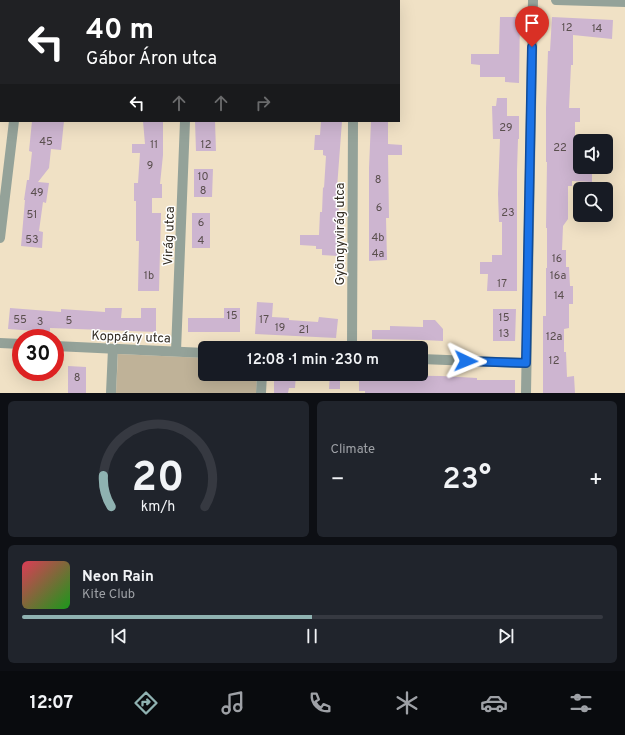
<!DOCTYPE html>
<meta charset="utf-8">
<style>
body{margin:0;font-family:Overpass,sans-serif;background:#20242c;color:#f1f3f6;height:100vh;display:flex;flex-direction:column;font-size:15px;white-space:nowrap}
*{box-sizing:border-box;margin:0}
p{font-size:13px;color:#9ea1a6}
.icon{flex:none;width:22px;height:22px;fill:none;stroke:currentColor;stroke-width:2;stroke-linecap:round;stroke-linejoin:round}
.map{position:relative;height:393px;overflow:hidden}
.details{display:flex;flex-direction:column;gap:8px;padding:8px;background:#0d0f14;flex:1}
.details>*{flex:none}
.top-card{position:absolute;left:0px;top:0px;width:400px;height:122px;box-shadow:0 4px 16px #0002;background:#202124;color:#fff;overflow:hidden}
.tools{position:absolute;left:573px;top:134px;display:grid;gap:8px}
.tools a{display:grid;place-items:center;width:40px;height:40px;border-radius:6px;background:#171b24;box-shadow:0 4px 16px #0002;font-size:20px}
.speed{position:absolute;left:12px;top:329px;display:flex;gap:8px;font-size:20px;font-weight:700;text-align:center}
.speed>*{display:grid;place-content:center;width:52px;height:52px;border-radius:50%;background:#171b24;box-shadow:0 4px 16px #0002;line-height:1}
.speed .limit{border:6px solid #d22;background:#fff;color:#111}
.pin{position:absolute;display:grid;place-items:center;width:34px;height:34px;color:#fff;margin:-41px -17px;border-radius:50% 50% 50% 0;rotate:-45deg;box-shadow:0 0 4px #0007}
.pin .icon{rotate:45deg}
.me{position:absolute;width:44px;margin:-22px;rotate:92deg;stroke-linejoin:round;filter:drop-shadow(0 0 3px #0008)}
.turn{display:flex;align-items:center;gap:14px;height:84px;padding:0 20px;font-size:18px}
.turn .icon{width:52px;height:52px;stroke-width:2.5}
.turn b{display:block;font-size:28px;line-height:34px}
.lanes{display:flex;align-items:center;height:38px;padding:0 20px;background:#0003;justify-content:center;gap:20px;direction:ltr}
.lanes .off{opacity:.35}
.big{font-size:30px;font-weight:600;line-height:1.1}
.details .tile{flex:1;display:flex;flex-direction:column;justify-content:center;gap:6px;min-width:0;padding:0 14px;border-radius:6px;background:#20242c}
.details .dial{align-items:center;gap:0}
.dial svg{height:104px;overflow:visible;fill:none;stroke:#363941;stroke-width:7;stroke-linecap:round;text-anchor:middle}
.dial text{fill:#f1f3f6;stroke:none}
.song{display:flex;align-items:center;gap:12px}
.cover{width:48px;height:48px;border-radius:6px;background:linear-gradient(135deg,hsl(350 70% 55%),hsl(120 70% 35%))}
.played{height:4px;border-radius:2px;background:linear-gradient(90deg,#8fb2b1 50%,#363941 50%)}
.keys{display:flex;justify-content:space-around;direction:ltr}
.heat{display:flex;justify-content:space-between;align-items:center;font-size:22px;direction:ltr}
.details .tiles{flex:1;display:grid;gap:8px;grid-template-columns:1fr 1fr}
.tile:last-child{grid-column:span 2}
.trip{position:absolute;left:198px;top:341px;width:230px;height:40px;border-radius:6px;background:#171b24;box-shadow:0 4px 16px #0002;font-weight:600;line-height:40px;text-align:center}
.tabs{display:flex;height:64px;justify-content:space-around;align-items:center;background:#090b0e;color:#9ea1a6}
.tabs .icon{width:28px;height:28px}
.tabs .active{color:#8fb2b1}
.tabs b{font-size:18px;color:#f1f3f6}
.map>svg:first-child{display:block}
.green{fill:#bfb298}
.building{fill:#cdb5d0}
.lines{fill:none;stroke-linecap:round;stroke-linejoin:round}
.street{stroke:#94a299;stroke-width:10}
.route-casing{stroke:#114b97;stroke-width:10}
.route{stroke:#1a73e8;stroke-width:7}
.labels{text-anchor:middle;stroke-width:3;stroke-linejoin:round;paint-order:stroke}
.number-label{font-size:11px;fill:#5a4f4e}
.street-label{font-size:13px;fill:#332d23;stroke:#fff}
</style>
<div class="map">
<svg width="625" height="393" viewBox="0 0 625 393">
<rect width="100%" height="100%" fill="#f0e1c5"/>
<path class="green" d="M118 354 205 358V374H257L256 393H116Z"/>
<g class="building">
<path d="M500 17H520L519 83 505 82V77H480V65L471 64V54H499Z"/>
<path d="M552 17 613 20 612 39 573 35V65H571L569 108H580V122H575V171H592V182L572 181V186H568V219L563 226 562 250H566V267H569L570 286H573V304H569V328L564 329V352H566L567 377 574 376 575 393H543V316H546V268H547V228H546L547 162H546V108L548 51H550Z"/>
<path d="M497 98H507V116H519V139H518L517 170V291H487L488 274H480V262H492V255H502V222H499L498 194 500 139H493L492 106H496Z"/>
<path d="M32 121H64L61 150 51 149 49 168 38 182 49 183 46 203 43 202 39 231 43 232 42 248 21 246 25 200H24L27 180H29L32 152 29 151Z"/>
<path d="M143 121H163V155L160 184H162V198H152V213H161L159 291H138L139 241H136V201H134V183H138L140 153H132V144H145Z"/>
<path d="M195 121H215L216 151H196Z"/>
<path d="M321 121H342L337 188H339L338 256 322 255V249H316V246L300 245V235H319L320 212H322L323 187 324 188 326 156 323 155V150H314L315 135H320Z"/>
<path d="M371 121H388V144L402 145V155H388L389 218H386L387 260 369 261V168Z"/>
<path d="M194 169H213L212 197H194Z"/>
<rect x="192" y="213" width="18" height="35"/>
<path d="M257 302 273 303 272 317 289 318V320L318 322 319 317 338 319 336 338 255 334Z"/>
<path d="M10 308 61 312V309L105 312V308H122L121 318H141V308H156V332L50 328V332L8 329Z"/>
<path d="M224 308H240V332H188V318H224Z"/>
<path d="M493 309H516L515 341H493Z"/>
<path d="M423 320H435L443 329V341L423 340 372 339V330H390V326L423 327Z"/>
<path d="M68 366 86 367V393H68Z"/>
<path d="M274 374H296L295 388H289L288 393H274Z"/>
<path d="M330 374H340V389H329Z"/>
<path d="M359 375 441 376 477 378V380H515V393H365V391H359Z"/>
</g>
<g class="lines">
<g class="street">
<path d="M556 0 625 2"/>
<path d="M26 1V0"/>
<path d="M189 1V0"/>
<path d="M353 1V0"/>
<path d="M0 37H1"/>
<path d="M0 238 14 121"/>
<path d="M0 343 21 344"/>
<path d="M55 346 205 353"/>
<path d="M352 348 353 121"/>
<path d="M176 351 185 121"/>
<path d="M421 359 526 363"/>
<path d="M111 393 113 349"/>
<path d="M261 393 262 374"/>
<path d="M526 393 533 0"/>
</g>
</g>
<g class="lines">
<defs>
<path id="route" d="M466 361 526 363 532 47"/>
</defs>
<use href="#route" class="route-casing"/>
<use href="#route" class="route"/>
</g>
<g class="labels">
<g class="number-label">
<text x="567" y="31">12</text>
<text x="597" y="32">14</text>
<text x="506" y="131">29</text>
<text x="46" y="145">45</text>
<text x="154" y="148">11</text>
<text x="206" y="148">12</text>
<text x="560" y="151">22</text>
<text x="150" y="169">9</text>
<text x="203" y="180">10</text>
<text x="378" y="183">8</text>
<text x="203" y="194">8</text>
<text x="37" y="196">49</text>
<text x="379" y="211">6</text>
<text x="508" y="216">23</text>
<text x="32" y="218">51</text>
<text x="201" y="226">6</text>
<text x="378" y="241">4b</text>
<text x="32" y="243">53</text>
<text x="201" y="244">4</text>
<text x="378" y="257">4a</text>
<text x="557" y="262">16</text>
<text x="149" y="279">1b</text>
<text x="558" y="279">16a</text>
<text x="502" y="287">17</text>
<text x="559" y="299">14</text>
<text x="232" y="319">15</text>
<text x="504" y="321">15</text>
<text x="20" y="323">55</text>
<text x="264" y="323">17</text>
<text x="69" y="324">5</text>
<text x="40" y="325">3</text>
<text x="280" y="331">19</text>
<text x="304" y="333">21</text>
<text x="504" y="337">13</text>
<text x="554" y="340">12a</text>
<text x="554" y="364">12</text>
<text x="77" y="381">8</text>
</g>
<g class="street-label">
<text transform="translate(339 234) rotate(-90)" y="5">Gyöngyvirág utca</text>
<text transform="translate(168 236) rotate(-88)" y="5">Virág utca</text>
<text transform="translate(131 336) rotate(2)" y="5">Koppány utca</text>
</g>
</g>
</svg>
<div class="tools">
<a><svg class="icon" aria-label="sound" viewBox="0 0 24 24"><path d="M4 9h4l5-4v14l-5-4H4zM17 9q2 3 0 6"/></svg></a>
<a><svg class="icon" aria-label="search" viewBox="0 0 24 24"><circle cx="10" cy="10" r="6"/><path d="M15 15l6 6"/></svg></a>
</div>
<div class="speed"><div class="limit">30</div></div>
<div class="pin" style="left:532px;top:47px;background:#d93025"><svg class="icon" aria-label="arrive" viewBox="0 0 24 24"><path d="M6 21V4h12l-3 4 3 4H6"/></svg></div>
<svg class="me" style="left:466px;top:361px" viewBox="-20 -20 40 40"><path d="M0-17L14 15 0 8-14 15z" fill="#1a73e8" stroke="#fff" stroke-width="4"/></svg>
<div class="trip">12:08 · 1 min · 230 m</div>
<div class="top-card">
<div class="turn"><svg class="icon" aria-label="left" viewBox="0 0 24 24"><path d="M17 20v-9H6M10 6l-5 5 5 5"/></svg><div><b>40 m</b>Gábor Áron utca</div></div>
<div class="lanes"><svg class="icon" aria-label="left" viewBox="0 0 24 24"><path d="M17 20v-9H6M10 6l-5 5 5 5"/></svg><svg class="icon off" aria-label="ahead" viewBox="0 0 24 24"><path d="M12 20V5M6 11l6-6 6 6"/></svg><svg class="icon off" aria-label="ahead" viewBox="0 0 24 24"><path d="M12 20V5M6 11l6-6 6 6"/></svg><svg class="icon off" aria-label="right" viewBox="0 0 24 24"><path d="M7 20v-9h11M14 6l5 5-5 5"/></svg></div>
</div>
</div>
<section class="details">
<div class="tiles">
<div class="tile dial"><svg viewBox="0 0 100 80">
<path d="M14 69A42 42 0 1 1 86 69"/>
<path d="M14 69A42 42 0 0 1 8 45" stroke="#8fb2b1"/>
<text x="50" y="56" font-size="32" font-weight="700">20</text>
<text x="50" y="72" font-size="11">km/h</text>
</svg></div>
<div class="tile"><p>Climate</p>
<div class="heat"><a>−</a><b class="big">23°</b><a>+</a></div>
</div>
<div class="tile">
<div class="song"><i class="cover"></i><div><b>Neon Rain</b><p>Kite Club</p></div></div>
<div class="played"></div>
<div class="keys"><svg class="icon" aria-label="previous" viewBox="0 0 24 24"><path d="M18 5L8 12l10 7zM5 5v14"/></svg><svg class="icon" aria-label="pause" viewBox="0 0 24 24"><path d="M8 5v14M16 5v14"/></svg><svg class="icon" aria-label="next" viewBox="0 0 24 24"><path d="M6 5l10 7-10 7zM19 5v14"/></svg></div>
</div>
</div>
</section>
<nav class="tabs">
<b>12:07</b>
<svg class="icon active" aria-label="directions" viewBox="0 0 24 24"><path d="M12 3l9 9-9 9-9-9zM9 14v-3h6M13 9l2 2-2 2"/></svg>
<svg class="icon" aria-label="music" viewBox="0 0 24 24"><path d="M9 18V5l10-2v13"/><circle cx="6" cy="18" r="3"/><circle cx="16" cy="16" r="3"/></svg>
<svg class="icon" aria-label="phone" viewBox="0 0 24 24"><path d="M5 4h4l2 5-3 2q2 4 5 5l2-3 5 2v4C11 20 4 13 5 4z"/></svg>
<svg class="icon" aria-label="climate" viewBox="0 0 24 24"><path d="M12 3v18M4 7l16 10M4 17L20 7"/></svg>
<svg class="icon" aria-label="car" viewBox="0 0 24 24"><path d="M5 17H2v-5l4-1 3-4h7l3 4 3 1v5h-3M9 17h6M6 11h13"/><circle cx="7" cy="17" r="2"/><circle cx="17" cy="17" r="2"/></svg>
<svg class="icon" aria-label="filters" viewBox="0 0 24 24"><path d="M4 7h16M4 17h16"/><circle cx="9" cy="7" r="2"/><circle cx="15" cy="17" r="2"/></svg>
</nav>
